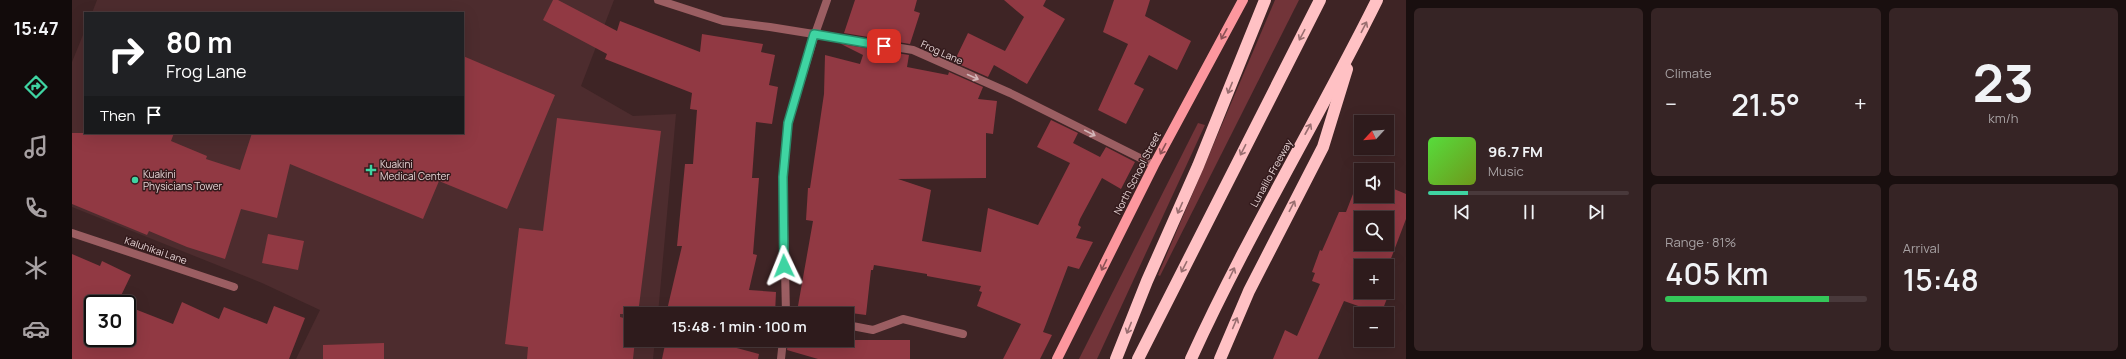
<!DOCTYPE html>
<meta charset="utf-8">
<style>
body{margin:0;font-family:Manrope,sans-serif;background:#362425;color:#f1f3f6;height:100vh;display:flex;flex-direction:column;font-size:15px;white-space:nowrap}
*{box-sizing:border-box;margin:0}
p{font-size:13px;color:#a7a1a3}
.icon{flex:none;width:22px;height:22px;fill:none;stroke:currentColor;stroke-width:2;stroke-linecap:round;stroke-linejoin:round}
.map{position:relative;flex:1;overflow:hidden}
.side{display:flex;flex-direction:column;gap:8px;padding:8px;background:#190f0f;width:720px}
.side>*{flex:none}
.hud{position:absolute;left:12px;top:12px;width:380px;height:122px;border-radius:0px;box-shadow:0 4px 16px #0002,0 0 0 1px #49393b;background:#202124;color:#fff;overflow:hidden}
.needle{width:26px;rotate:244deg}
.tools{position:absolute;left:1282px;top:115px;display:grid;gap:8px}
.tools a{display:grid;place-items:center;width:40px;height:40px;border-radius:0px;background:#2e1b1c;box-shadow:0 4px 16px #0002,0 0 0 1px #49393b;font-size:20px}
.speed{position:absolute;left:12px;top:295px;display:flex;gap:8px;font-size:20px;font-weight:700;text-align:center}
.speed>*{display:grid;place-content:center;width:52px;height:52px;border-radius:50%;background:#2e1b1c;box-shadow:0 4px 16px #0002,0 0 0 1px #49393b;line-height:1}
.speed .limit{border:2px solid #111;border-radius:6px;background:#fff;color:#111}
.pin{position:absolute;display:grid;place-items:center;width:34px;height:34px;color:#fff;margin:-17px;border-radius:8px;box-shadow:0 2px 6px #0006}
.me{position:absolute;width:44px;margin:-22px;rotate:358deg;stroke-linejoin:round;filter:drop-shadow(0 0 3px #0008)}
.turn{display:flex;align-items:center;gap:14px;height:84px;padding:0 16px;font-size:18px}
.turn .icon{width:52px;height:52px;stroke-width:2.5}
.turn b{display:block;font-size:28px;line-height:34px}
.then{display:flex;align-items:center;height:38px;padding:0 16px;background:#0003;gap:8px;font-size:15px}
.big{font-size:30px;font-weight:600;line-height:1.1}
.side .tile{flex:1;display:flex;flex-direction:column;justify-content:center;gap:6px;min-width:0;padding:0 14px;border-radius:6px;background:#362425}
.side .dial{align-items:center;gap:0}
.dial b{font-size:52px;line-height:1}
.song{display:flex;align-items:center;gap:12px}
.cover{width:48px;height:48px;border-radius:6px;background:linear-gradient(135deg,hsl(110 70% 55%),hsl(80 70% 35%))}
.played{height:4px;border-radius:2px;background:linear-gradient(90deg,#3fd4a2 20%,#49393b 20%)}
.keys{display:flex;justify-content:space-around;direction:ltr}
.heat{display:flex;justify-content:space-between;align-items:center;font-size:22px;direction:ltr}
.charge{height:6px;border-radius:3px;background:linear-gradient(90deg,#34c759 81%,#49393b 0)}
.side .tiles{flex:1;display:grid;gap:8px;grid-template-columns:repeat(3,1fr)}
.tile:first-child{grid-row:span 2}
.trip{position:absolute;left:552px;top:307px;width:230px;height:40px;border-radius:0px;background:#2e1b1c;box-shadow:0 4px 16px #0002,0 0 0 1px #49393b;font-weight:600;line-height:40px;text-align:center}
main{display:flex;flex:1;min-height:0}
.menu{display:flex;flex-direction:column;width:72px;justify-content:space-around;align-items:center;background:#120b0b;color:#a7a1a3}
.menu .icon{width:28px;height:28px}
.menu .selected{color:#3fd4a2}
.menu b{font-size:18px;color:#f1f3f6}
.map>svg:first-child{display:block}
.built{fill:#4d2c2e}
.green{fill:#723439}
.building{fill:#913943;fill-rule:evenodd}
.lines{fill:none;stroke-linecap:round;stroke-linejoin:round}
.street{stroke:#9b5e62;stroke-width:8}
.primary{stroke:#fc979e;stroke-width:10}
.highway{stroke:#ffc1c4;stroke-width:12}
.oneway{stroke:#996e70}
.oneway2{stroke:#8d5256}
.oneway3{stroke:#d3b6b8}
.route-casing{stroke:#298a69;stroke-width:10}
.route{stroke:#3fd4a2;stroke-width:7}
.poi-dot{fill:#3fd4a2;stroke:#331a1c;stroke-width:1.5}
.labels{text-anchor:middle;stroke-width:3;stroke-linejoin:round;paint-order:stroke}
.street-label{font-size:10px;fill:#e6d4d5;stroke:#331a1c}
.poi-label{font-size:10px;fill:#e6d4d5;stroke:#331a1c;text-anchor:start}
</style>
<main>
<nav class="menu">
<b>15:47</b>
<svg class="icon selected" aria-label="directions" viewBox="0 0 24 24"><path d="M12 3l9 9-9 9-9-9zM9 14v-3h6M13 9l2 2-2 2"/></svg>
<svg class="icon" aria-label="music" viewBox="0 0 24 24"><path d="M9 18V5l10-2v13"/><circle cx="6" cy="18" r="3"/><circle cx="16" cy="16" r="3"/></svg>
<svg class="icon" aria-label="phone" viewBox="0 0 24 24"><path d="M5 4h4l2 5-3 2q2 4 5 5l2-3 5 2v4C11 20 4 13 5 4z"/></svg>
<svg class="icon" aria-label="climate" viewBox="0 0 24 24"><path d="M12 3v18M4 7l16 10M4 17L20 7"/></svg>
<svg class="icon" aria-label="car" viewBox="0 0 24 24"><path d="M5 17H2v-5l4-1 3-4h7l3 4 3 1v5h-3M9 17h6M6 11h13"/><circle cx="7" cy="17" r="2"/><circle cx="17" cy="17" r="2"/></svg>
</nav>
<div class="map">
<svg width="1334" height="359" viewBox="0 0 1334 359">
<rect width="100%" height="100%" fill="#3e2425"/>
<path class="built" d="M25 0H542L509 86 561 116 604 114 586 314H559V340H583L581 359H224L248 310 190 283 0 207V62L13 30V133H391V13H20Z"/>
<g class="green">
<path d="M1203 0H1227L1088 276 1086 275Z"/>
<path d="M1126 123 1133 125 1025 359H1007Z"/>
</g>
<g class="building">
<path d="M481 0H486L545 31 548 21 628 52 630 34 691 44 689 52 703 55 697 85 706 87 700 124 684 122 680 178H687L681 254 685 255 677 290 704 292 703 314H610L595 310 610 246H605L613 164H621L625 110 618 109 620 93 533 59 535 54 471 20Z"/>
<path d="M783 0H845L842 11 848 13 838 44 772 33Z"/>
<path d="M932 0H974L971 6 993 19 955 84 922 65 916 77 882 62 896 33 933 51 952 17Z"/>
<path d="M1042 0H1078L1073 16 1119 41 1105 70 1077 55 1062 84 1072 89 1054 124 1026 110 1056 44 1031 32Z"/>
<path d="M769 44 837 55 835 67 876 75 877 72 911 87 906 99 925 101 921 134 914 133V178L826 179 859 190 850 241 909 252 916 208 966 225 998 163 965 147 979 120 1006 133 1001 143 1028 157 1034 147 1063 162 1049 189 1030 178 1008 219 1006 225 1009 227 1004 238 1021 242 1007 269 996 266 971 332 980 335 968 359H931L949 324 905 306 910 292 907 291 909 286 855 276V274L802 265 801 270H799L794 315 726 306 741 221 734 220 736 188H738L752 94 753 55 788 64 791 55Z"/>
<path d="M391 56 483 95 435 209 367 181 351 219 218 164 205 218 169 209 153 259 115 247 77 231 75 235 0 204V133H102L99 141 135 156 134 159 168 170 180 133H391Z"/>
<path d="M485 118 589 131 566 314H548V317L559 320V340H563L561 359H455L456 347 433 344 447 228 471 231Z"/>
<path d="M1288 176 1289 196H1315V186L1334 194V219L1315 269V266H1289V292H1315V286L1319 288 1309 314 1272 301 1246 359H1201L1213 330 1225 336 1248 284 1240 281 1243 273 1240 272 1248 250 1250 251 1267 212H1274ZM1289 218H1315V244H1289Z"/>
<path d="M196 234 232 241 226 270 190 263Z"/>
<path d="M0 254 28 266 30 261 59 275 45 304H21V338H55V306L101 324 110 302 147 319 152 307 195 324 202 306 233 318 217 359H0Z"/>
<path d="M594 340H635L687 354 686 359H590Z"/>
<path d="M696 340H705V347L696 345Z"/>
<path d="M716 340H838V359H746L715 350Z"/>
<path d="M312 343V359H251V345Z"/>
</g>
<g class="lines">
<g class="street">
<path d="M586 0 651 21 698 27 841 50 938 93 1082 165"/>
<path d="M0 233 162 287"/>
<path d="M714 314 711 177 716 123 743 34 755 0"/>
<path d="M775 325 801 330 831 319 891 334"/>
<path d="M709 359 711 340"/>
</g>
<path class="primary" d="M985 359 1082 165 1171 0"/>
<g class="highway">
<path d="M1044 359 1075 281 1126 166 1193 0"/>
<path d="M1066 359 1248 0"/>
<path d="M1119 359C1175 236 1245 121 1305 0"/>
<path d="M1148 359 1177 291 1251 147 1275 69"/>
</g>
</g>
<defs><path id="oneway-shaft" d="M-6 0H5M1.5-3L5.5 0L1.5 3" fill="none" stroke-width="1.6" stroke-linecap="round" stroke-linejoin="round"/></defs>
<g class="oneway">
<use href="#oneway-shaft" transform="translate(1292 27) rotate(-63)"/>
<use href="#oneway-shaft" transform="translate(1230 35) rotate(118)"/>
<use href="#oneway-shaft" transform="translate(1158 88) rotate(112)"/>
<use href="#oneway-shaft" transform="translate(1236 129) rotate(-61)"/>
<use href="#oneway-shaft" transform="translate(1171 150) rotate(117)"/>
<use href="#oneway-shaft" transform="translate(1220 206) rotate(-63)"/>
<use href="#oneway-shaft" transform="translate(1108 208) rotate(114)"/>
<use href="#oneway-shaft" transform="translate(1112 267) rotate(117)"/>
<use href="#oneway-shaft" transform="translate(1160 273) rotate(-64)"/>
<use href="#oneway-shaft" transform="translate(1163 323) rotate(-67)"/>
<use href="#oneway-shaft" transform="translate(1057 328) rotate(112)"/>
</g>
<g class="oneway2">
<use href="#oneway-shaft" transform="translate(1152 34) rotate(119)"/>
<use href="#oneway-shaft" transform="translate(1091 149) rotate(118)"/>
<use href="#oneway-shaft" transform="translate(1032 265) rotate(116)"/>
</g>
<g class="oneway3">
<use href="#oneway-shaft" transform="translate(901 77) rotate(24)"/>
<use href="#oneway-shaft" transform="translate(1018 133) rotate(27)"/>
</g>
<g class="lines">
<defs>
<path id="route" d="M712 266 711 177 716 123 742 34 812 46"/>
</defs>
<use href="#route" class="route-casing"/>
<use href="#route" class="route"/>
</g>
<g class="poi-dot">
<path d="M297 164h4v4h4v4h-4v4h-4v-4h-4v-4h4z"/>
<circle cx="63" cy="180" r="4"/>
</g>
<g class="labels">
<g class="street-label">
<text transform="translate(870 52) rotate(24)" y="4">Frog Lane</text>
<text transform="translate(1065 173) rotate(-63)" y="4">North School Street</text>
<text transform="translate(1199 173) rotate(-61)" y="4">Lunalilo Freeway</text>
<text transform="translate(84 250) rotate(19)" y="4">Kaluhikai Lane</text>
</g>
<g class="poi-label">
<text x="308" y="168">Kuakini<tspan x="308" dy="12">Medical Center</tspan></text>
<text x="71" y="178">Kuakini<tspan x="71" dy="12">Physicians Tower</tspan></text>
</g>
</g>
</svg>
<div class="tools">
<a><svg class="needle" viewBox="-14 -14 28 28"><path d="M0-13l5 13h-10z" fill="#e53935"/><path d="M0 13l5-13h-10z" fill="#a7a1a3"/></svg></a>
<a><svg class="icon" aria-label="sound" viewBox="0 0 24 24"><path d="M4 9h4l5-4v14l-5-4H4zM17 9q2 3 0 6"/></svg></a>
<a><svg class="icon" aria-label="search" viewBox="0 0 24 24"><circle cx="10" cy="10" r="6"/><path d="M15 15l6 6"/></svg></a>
<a>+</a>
<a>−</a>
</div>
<div class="speed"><div class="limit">30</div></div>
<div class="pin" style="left:812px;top:46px;background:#d93025"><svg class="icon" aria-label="arrive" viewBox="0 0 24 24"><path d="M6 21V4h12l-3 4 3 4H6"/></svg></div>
<svg class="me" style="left:712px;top:266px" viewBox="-20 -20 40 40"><path d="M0-17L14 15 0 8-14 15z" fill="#3fd4a2" stroke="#fff" stroke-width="4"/></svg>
<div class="trip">15:48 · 1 min · 100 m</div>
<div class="hud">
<div class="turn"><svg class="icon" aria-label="right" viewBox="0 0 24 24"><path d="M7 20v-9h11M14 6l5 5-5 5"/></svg><div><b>80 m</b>Frog Lane</div></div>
<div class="then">Then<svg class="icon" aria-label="arrive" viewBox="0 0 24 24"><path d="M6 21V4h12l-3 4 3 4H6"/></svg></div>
</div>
</div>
<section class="side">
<div class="tiles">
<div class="tile">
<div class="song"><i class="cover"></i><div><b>96.7 FM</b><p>Music</p></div></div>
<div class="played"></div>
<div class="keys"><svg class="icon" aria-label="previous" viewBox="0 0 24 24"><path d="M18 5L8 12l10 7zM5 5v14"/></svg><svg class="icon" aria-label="pause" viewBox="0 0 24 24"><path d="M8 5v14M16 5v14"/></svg><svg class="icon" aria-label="next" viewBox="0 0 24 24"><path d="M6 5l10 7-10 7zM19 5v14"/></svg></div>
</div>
<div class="tile"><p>Climate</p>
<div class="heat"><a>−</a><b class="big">21.5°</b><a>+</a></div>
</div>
<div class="tile dial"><b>23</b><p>km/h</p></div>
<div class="tile"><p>Range · 81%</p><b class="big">405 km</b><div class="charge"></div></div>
<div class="tile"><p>Arrival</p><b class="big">15:48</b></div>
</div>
</section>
</main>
